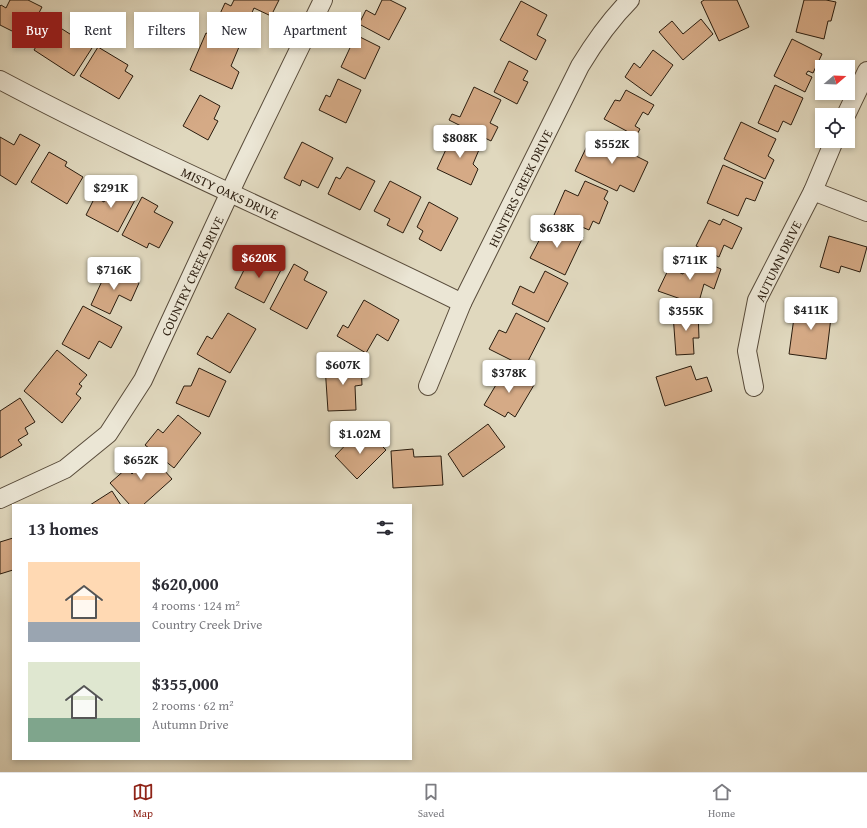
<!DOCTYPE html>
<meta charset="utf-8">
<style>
:root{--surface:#fff;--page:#f7f7f7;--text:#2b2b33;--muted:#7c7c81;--line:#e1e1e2;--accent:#8f2418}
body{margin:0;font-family:"Gentium Book Plus",serif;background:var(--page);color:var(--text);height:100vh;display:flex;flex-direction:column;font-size:15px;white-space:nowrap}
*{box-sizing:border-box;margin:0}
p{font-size:13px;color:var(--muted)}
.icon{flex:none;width:22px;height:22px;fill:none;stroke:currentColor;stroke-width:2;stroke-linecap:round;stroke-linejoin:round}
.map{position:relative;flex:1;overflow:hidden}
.panel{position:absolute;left:12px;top:504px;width:400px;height:256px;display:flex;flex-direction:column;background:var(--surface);border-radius:0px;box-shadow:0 2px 6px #0003}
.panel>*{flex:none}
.hud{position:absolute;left:12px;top:12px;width:400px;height:36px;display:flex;gap:8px}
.needle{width:26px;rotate:71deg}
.controls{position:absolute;left:815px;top:60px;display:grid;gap:8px}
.controls a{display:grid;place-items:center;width:40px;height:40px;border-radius:0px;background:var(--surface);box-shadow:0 2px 6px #0003;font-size:20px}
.price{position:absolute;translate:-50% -34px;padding:0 9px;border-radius:4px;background:#fff;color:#222;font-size:13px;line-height:26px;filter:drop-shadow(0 1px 2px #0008)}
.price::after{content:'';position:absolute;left:50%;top:24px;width:12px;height:9px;margin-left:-6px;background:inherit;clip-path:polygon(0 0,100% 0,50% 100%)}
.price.on{background:var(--accent);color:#fff}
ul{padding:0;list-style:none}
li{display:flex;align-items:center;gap:12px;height:100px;padding:0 16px}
li span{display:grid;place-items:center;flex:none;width:112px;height:80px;border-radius:0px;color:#555}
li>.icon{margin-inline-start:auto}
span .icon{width:48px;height:48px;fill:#fffc;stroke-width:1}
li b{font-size:17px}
h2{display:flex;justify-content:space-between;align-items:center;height:48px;padding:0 16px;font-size:17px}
.chip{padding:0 14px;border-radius:0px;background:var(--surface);box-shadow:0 2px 6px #0003;font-size:14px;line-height:36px}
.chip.on{background:var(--accent);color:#fff}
.menu{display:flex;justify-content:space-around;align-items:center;height:56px;border-top:1px solid var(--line);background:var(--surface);font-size:11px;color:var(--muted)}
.menu a{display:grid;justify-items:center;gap:2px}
.menu .on{color:var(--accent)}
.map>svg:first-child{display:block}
.building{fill:#d5aa86;stroke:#2a1c0e}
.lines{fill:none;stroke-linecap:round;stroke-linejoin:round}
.minor-casing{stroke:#584b3a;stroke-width:20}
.minor{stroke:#ebe6d5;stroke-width:18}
.labels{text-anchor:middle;stroke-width:3.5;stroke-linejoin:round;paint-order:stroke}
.street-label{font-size:13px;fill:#2a1c0e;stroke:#ebe6d5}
</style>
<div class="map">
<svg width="867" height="772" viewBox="0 0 867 772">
<rect width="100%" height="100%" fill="#e0d8be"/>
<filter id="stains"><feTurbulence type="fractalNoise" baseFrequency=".005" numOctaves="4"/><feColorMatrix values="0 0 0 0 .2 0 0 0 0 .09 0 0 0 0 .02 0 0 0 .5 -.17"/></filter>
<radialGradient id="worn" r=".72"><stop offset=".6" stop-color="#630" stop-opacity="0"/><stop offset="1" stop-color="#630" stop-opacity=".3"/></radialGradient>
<g class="building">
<polygon points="10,0 28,0 42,7 26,38 0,25 0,6 1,5 6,8"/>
<polygon points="234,0 279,0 271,16 254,8 245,28 219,16 225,3 231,6"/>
<polygon points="382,0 390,0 406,8 389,40 359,24 366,10 375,15"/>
<polygon points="704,0 737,0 749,27 719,41 701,2"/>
<polygon points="804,0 826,0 836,2 831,21 828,21 824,39 796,32"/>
<polygon points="521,1 547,15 537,35 546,40 536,60 500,40"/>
<polygon points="701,19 713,34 683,60 659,32 672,21 683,34"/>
<polygon points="51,22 92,48 74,76 34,50"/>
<polygon points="206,33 239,47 231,66 239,72 232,89 190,70"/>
<polygon points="356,35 380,47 365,79 341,67"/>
<polygon points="792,39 822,54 813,73 808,71 806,74 812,77 805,92 774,76"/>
<polygon points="98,47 128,65 125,71 133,76 119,99 80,76"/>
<polygon points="653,50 673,65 651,96 625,77 634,63 640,68"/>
<polygon points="509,61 528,71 523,80 528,82 517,104 494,92"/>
<polygon points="338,79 361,90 346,123 319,110 326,95 330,97"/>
<polygon points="775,85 803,98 791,125 783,121 778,132 758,123"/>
<polygon points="474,87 501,100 490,123 498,127 491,141 449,120 452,114 460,117"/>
<polygon points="626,90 654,105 648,115 643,112 635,126 640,129 636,136 604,119 615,100 620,101"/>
<polygon points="200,95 220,106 214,119 218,121 208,140 183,126"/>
<polygon points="741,122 776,139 768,156 774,160 765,179 724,159"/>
<polygon points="454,132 481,145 473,164 478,169 471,185 437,169"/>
<polygon points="20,134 40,145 16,185 0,175 0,137 14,145"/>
<polygon points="604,134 632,147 632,154 648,162 634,192 620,185 617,191 575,171 587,146 596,150"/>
<polygon points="302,142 333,158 318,188 302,180 300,186 284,178"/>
<polygon points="49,152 67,162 65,166 83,177 67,204 31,182"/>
<polygon points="723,165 763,182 755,201 746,198 738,216 707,203"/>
<polygon points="347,167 375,181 360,210 328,194 336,177 340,179"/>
<polygon points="390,181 421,197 403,233 387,225 390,219 374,211"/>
<polygon points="585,181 608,191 604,199 608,202 599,224 593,221 589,230 554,215 565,190 578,196"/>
<polygon points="112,187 135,200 118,232 86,215 95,197 104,202"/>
<polygon points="142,197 158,206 154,212 173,222 159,248 149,243 147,248 122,235"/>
<polygon points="429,202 458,218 441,251 419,239 423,231 417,227"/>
<polygon points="723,219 742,228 732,249 724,245 719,257 696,246 709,220 720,225"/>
<polygon points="557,224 583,237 565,275 530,258 544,231 552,235"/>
<polygon points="829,236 867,247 860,272 841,266 839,273 820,267"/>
<polygon points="691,256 721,269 714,289 704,284 698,305 658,291 669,268 683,274"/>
<polygon points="265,257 283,266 264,303 235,288 250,258 262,264"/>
<polygon points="294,264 308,272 304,280 327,292 307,329 270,309"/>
<polygon points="108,268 139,283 131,301 119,295 110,314 91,305"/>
<polygon points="545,271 568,283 548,322 512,304 520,286 534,293"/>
<polygon points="364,300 399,320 388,341 377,334 366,353 337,336 343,325 348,328"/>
<polygon points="796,303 832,309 826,359 789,354"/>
<polygon points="83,306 122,327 111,348 99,341 89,359 62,344"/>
<polygon points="698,312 699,338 693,338 694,354 676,355 673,314"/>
<polygon points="228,313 256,329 230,373 197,354 207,336 212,339"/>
<polygon points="516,313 545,328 525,367 489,349 499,330 506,333"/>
<polygon points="57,350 87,375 79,384 82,386 76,394 81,398 62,423 24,391"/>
<polygon points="361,364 362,385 355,386 356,410 328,411 325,366"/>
<polygon points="691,366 696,380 707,377 712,391 665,406 656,377"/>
<polygon points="199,368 226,381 209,417 176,403 184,386 191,386"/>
<polygon points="506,368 534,385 515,417 508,412 505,417 484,405"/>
<polygon points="20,398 35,422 25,428 28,434 18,440 22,445 0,458 0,411"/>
<polygon points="178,415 201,433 174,468 145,445 158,429 163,433"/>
<polygon points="488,424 505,447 463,477 448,454"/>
<polygon points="355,435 366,446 374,438 386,450 357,479 335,456"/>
<polygon points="413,449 414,457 441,456 443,485 393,488 391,451"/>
<polygon points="147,451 172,479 143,505 130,505 110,483 127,468 132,474 137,469 133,464"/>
<polygon points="112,491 121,505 90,505"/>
<polygon points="13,538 13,570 0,574 0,542"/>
</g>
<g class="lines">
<g class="minor-casing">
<g id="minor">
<path d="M0,80C151,160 309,227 462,303"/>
<polyline points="846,115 867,71"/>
<polyline points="813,191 867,212"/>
<path d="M428,386L462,303L580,66C594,43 610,20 630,0"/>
<polyline points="754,387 747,351 757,300 813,191 834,141"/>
<polyline points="0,499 65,469 108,434 143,380 238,175 323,0"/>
</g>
</g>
<use href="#minor" class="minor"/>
</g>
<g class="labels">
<g class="street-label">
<text transform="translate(520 188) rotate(-64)" y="5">HUNTERS CREEK DRIVE</text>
<text transform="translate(230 193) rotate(25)" y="5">MISTY OAKS DRIVE</text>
<text transform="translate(778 261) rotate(-64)" y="5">AUTUMN DRIVE</text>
<text transform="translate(192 276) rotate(-65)" y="5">COUNTRY CREEK DRIVE</text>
</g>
</g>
<rect width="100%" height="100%" filter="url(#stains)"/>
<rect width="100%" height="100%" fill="url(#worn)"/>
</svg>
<div class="controls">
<a><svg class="needle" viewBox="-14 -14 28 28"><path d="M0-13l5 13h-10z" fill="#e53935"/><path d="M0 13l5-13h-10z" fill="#7c7c81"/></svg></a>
<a><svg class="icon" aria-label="locate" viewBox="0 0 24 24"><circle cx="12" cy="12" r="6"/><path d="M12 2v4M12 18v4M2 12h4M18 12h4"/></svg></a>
</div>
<b class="price" style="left:460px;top:159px">$808K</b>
<b class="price" style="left:612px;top:165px">$552K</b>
<b class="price" style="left:111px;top:209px">$291K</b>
<b class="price" style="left:557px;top:249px">$638K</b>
<b class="price on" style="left:259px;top:279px">$620K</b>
<b class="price" style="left:690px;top:281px">$711K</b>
<b class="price" style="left:114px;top:291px">$716K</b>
<b class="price" style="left:811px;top:331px">$411K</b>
<b class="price" style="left:686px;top:332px">$355K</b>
<b class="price" style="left:343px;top:386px">$607K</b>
<b class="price" style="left:509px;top:394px">$378K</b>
<b class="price" style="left:360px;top:455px">$1.02M</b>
<b class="price" style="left:141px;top:481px">$652K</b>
<div class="hud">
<a class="chip on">Buy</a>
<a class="chip">Rent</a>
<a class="chip">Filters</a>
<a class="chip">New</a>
<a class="chip">Apartment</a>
</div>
<section class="panel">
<h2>13 homes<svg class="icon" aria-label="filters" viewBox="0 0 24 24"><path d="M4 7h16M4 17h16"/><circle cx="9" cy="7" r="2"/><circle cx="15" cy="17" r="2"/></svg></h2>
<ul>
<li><span style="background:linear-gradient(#ffd9b3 75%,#9aa5b1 0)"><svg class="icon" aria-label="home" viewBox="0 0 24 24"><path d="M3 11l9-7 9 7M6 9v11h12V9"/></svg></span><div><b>$620,000</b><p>4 rooms · 124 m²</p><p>Country Creek Drive</p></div></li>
<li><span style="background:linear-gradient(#dfe7d0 70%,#7fa58c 0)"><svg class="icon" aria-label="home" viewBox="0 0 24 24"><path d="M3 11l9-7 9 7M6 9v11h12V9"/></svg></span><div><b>$355,000</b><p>2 rooms · 62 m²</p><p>Autumn Drive</p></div></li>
</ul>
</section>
</div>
<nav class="menu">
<a class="on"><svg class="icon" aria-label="map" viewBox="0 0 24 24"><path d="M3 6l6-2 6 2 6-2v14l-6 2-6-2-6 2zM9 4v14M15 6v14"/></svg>Map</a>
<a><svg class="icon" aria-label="saved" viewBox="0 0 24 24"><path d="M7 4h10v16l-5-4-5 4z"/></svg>Saved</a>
<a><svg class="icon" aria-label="home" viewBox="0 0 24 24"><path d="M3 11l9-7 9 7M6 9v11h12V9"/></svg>Home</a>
</nav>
